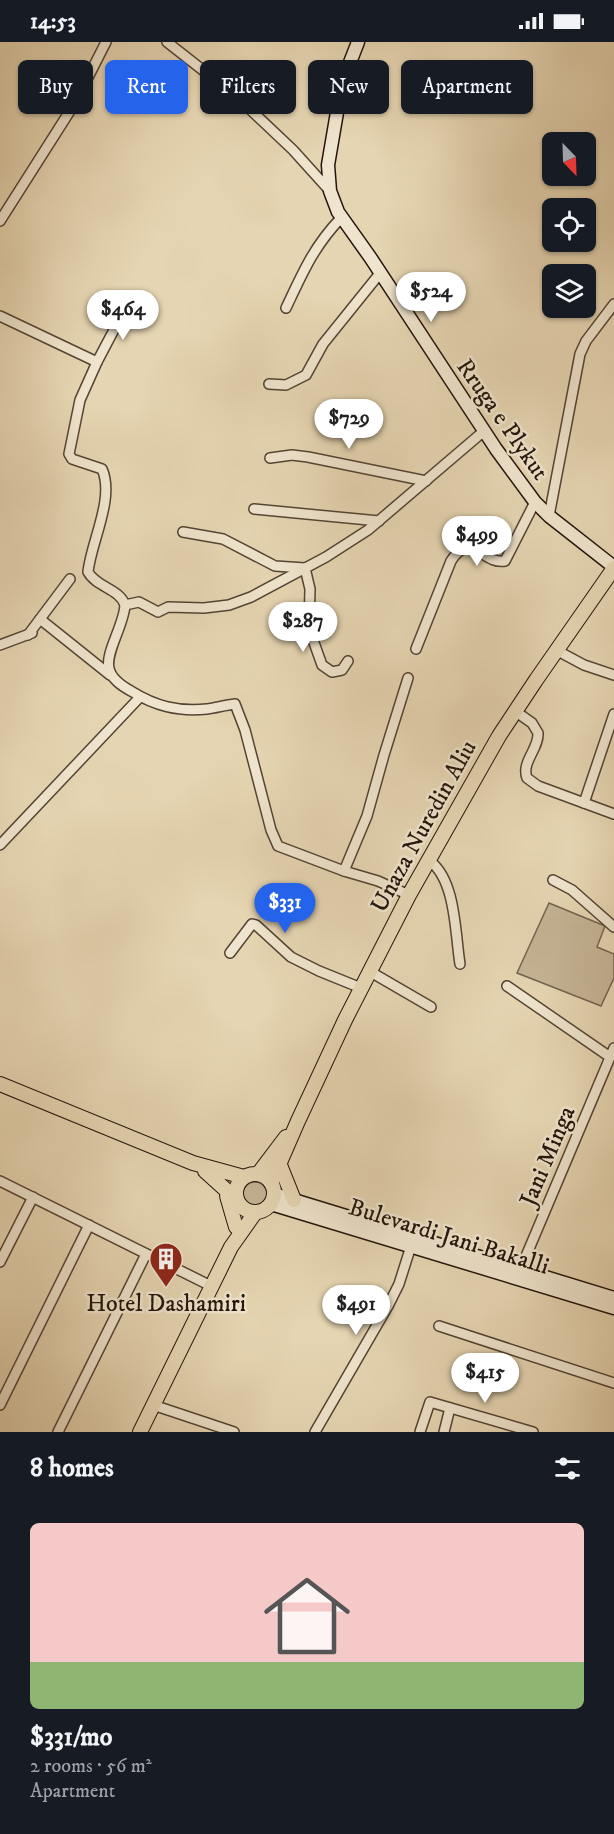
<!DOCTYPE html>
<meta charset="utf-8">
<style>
:root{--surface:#171b24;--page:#242831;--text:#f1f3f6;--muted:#9ea1a6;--accent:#2563eb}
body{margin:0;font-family:"IM FELL DW Pica",serif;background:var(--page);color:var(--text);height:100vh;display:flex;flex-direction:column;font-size:22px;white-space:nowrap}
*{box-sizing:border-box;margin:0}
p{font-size:20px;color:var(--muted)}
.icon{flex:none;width:33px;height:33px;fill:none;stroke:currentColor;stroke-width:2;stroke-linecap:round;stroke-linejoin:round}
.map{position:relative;height:1390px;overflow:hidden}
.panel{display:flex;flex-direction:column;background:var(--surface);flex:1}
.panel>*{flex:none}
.hud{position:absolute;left:18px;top:18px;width:579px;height:54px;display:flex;gap:12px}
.needle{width:39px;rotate:157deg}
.buttons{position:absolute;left:542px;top:90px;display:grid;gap:12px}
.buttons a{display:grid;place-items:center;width:54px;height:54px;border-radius:9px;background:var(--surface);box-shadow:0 2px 4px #0004;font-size:30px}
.price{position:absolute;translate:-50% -51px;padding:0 14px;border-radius:21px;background:#fff;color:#222;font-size:20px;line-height:39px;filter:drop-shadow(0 2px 3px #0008)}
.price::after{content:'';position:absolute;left:50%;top:36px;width:18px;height:14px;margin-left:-9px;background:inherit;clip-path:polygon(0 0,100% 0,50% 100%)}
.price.on{background:var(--accent);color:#fff}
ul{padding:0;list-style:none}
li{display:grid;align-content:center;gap:12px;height:318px;padding:0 30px}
li span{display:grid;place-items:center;height:186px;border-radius:9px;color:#555}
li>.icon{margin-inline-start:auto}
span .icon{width:108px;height:108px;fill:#fffc;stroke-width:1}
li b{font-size:26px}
h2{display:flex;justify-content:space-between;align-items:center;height:72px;padding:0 30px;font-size:26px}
.chip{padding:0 21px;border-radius:9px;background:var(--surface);box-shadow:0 2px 4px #0004;font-size:21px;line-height:54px}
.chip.on{background:var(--accent);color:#fff}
.status{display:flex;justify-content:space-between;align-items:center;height:42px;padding:0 30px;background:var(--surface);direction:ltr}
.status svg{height:16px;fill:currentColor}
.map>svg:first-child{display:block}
.green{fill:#c5b495;stroke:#746450;stroke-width:1.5}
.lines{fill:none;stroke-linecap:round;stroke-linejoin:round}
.street-casing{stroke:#544434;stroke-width:12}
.secondary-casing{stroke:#23140a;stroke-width:15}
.primary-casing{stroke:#23140a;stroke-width:16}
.street{stroke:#efe4cd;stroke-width:9}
.secondary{stroke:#efe4cd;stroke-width:12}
.primary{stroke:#e6d5b2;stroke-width:14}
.labels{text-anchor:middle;stroke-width:5;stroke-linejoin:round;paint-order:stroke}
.street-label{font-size:24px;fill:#23140a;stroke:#efe4cd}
.poi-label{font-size:24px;fill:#23140a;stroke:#efe4cd}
</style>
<div class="status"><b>14:53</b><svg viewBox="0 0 49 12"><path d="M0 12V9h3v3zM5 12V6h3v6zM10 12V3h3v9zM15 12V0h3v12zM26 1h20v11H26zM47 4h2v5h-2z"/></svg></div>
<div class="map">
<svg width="614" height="1390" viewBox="0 0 614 1390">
<rect width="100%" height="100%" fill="#e6d5b2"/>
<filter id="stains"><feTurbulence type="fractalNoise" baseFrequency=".00333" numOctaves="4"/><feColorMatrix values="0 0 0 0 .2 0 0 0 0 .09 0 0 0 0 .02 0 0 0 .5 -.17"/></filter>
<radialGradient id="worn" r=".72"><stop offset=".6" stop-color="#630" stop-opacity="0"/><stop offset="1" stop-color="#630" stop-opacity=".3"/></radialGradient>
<g class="green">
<polygon points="549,861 605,884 597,905 614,912 614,936 601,964 517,931"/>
<circle cx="255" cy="1152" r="12"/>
</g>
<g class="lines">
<g class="street-casing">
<g id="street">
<polyline points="167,0 237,55 293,108 330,149"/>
<polyline points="0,179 75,61 106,0"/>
<path d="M286,266C303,230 314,204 341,176"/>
<path d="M0,274L97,320L80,358L69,412L72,417L102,427C115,456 91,500 88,530C96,545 120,547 125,563C124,583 105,611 109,626C111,637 122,644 131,649C155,664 178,670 207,667C216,666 225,663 235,662L245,688L271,788L278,804L344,829L378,839L409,853"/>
<polyline points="97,320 126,265"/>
<polyline points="269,342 286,343 306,333 323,302 381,230"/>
<polyline points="270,416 292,413 308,415 426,439"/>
<polyline points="254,467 379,479"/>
<polyline points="549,474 580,312 586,299 614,262"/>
<polyline points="183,490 223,497 275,524 305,526 310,547 309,584 312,595 322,623 332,630 342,628 348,619"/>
<polyline points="125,563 139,560 158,570 168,565 204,566 229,563 251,555 326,515 368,488 484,389"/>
<polyline points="40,577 110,633"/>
<polyline points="28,593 70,537"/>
<polyline points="0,603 32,591"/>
<path d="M416,607L451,519C471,487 482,523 505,519L535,460"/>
<polyline points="556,608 584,623 614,633"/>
<path d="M515,669L532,681L538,691C539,707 521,720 527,736L538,744L614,772"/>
<polyline points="584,761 614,672"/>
<polyline points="0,803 140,655"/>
<path d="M430,819C456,839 455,891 460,922"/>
<polyline points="344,829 367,774 384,713 408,636"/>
<polyline points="553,838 572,848 614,885"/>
<polyline points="230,911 252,882 256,883 291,915 319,929 361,946"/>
<polyline points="369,929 431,965"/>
<polyline points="507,944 610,1015"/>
<polyline points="0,1139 213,1245"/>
<polyline points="0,1220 33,1155"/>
<polyline points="518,1233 614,1006"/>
<polyline points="439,1284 614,1341"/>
<polyline points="0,1363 89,1183"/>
<polyline points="153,1363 234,1390"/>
<polyline points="58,1390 146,1212"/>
<polyline points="315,1390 388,1264 399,1242 411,1204"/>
<polyline points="420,1390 430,1360 533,1390"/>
<polyline points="444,1390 450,1366"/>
</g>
</g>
<g class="secondary-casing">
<g id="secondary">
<polyline points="358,0 342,41 328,123 330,149 338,170 370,215 496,407 535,460 549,474 614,525"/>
<polyline points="274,1152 614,1256"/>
<polyline points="271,1162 614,1266"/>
</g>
</g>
<g class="primary-casing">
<g id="primary">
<polyline points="0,1042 193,1121 244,1135"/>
<polyline points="280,1123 294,1158"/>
<polyline points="205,1129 236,1157"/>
<circle cx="255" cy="1151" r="19"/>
<polyline points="258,1132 286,1095"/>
<polyline points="271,1141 298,1079 345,978 409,853 499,694 536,638 614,526"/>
<polyline points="227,1154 236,1185"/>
<polyline points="140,1390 231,1205 255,1171"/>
</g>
</g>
<use href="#street" class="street"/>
<use href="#secondary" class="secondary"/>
<use href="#primary" class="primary"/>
</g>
<defs>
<g id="building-pin" transform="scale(1.725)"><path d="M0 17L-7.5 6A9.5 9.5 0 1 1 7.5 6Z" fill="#8f2418" stroke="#efe4cd"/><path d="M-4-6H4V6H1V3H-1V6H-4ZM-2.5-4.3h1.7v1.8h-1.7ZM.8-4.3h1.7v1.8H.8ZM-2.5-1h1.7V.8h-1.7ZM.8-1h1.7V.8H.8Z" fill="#fff"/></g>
</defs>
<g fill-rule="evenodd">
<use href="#building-pin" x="166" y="1217"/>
</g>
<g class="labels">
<g class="street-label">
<text transform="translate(503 377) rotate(55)" y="8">Rruga e Plykut</text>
<text transform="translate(423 784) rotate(-61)" y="8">Unaza Nuredin Aliu</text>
<text transform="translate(547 1114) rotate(-67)" y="8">Jani Minga</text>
<text transform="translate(449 1194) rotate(17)" y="8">Bulevardi Jani Bakalli</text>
</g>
<g class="poi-label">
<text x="166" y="1269">Hotel Dashamiri</text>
</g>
</g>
<rect width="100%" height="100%" filter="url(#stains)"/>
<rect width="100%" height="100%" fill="url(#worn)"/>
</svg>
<div class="buttons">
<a><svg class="needle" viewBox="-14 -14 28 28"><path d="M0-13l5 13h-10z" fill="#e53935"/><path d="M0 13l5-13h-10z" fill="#9ea1a6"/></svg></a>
<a><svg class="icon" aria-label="locate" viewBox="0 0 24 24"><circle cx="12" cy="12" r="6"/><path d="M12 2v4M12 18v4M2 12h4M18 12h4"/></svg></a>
<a><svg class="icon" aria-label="layers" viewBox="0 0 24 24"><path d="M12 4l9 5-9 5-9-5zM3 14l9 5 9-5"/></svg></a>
</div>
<b class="price" style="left:431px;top:281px">$524</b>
<b class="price" style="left:123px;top:299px">$464</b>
<b class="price" style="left:349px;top:408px">$729</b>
<b class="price" style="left:477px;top:525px">$499</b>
<b class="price" style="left:303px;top:611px">$287</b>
<b class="price on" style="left:285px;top:892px">$331</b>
<b class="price" style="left:356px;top:1294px">$491</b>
<b class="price" style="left:485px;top:1362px">$415</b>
<div class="hud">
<a class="chip">Buy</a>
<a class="chip on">Rent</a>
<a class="chip">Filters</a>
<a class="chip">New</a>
<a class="chip">Apartment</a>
</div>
</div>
<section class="panel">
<h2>8 homes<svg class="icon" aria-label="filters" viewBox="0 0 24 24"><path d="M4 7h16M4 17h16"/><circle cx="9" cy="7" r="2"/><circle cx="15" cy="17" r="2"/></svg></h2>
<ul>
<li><span style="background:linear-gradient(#f6c9c9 75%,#8fb573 0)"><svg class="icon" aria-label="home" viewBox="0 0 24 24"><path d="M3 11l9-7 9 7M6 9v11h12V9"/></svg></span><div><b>$331/mo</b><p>2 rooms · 56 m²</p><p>Apartment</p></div></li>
</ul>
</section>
